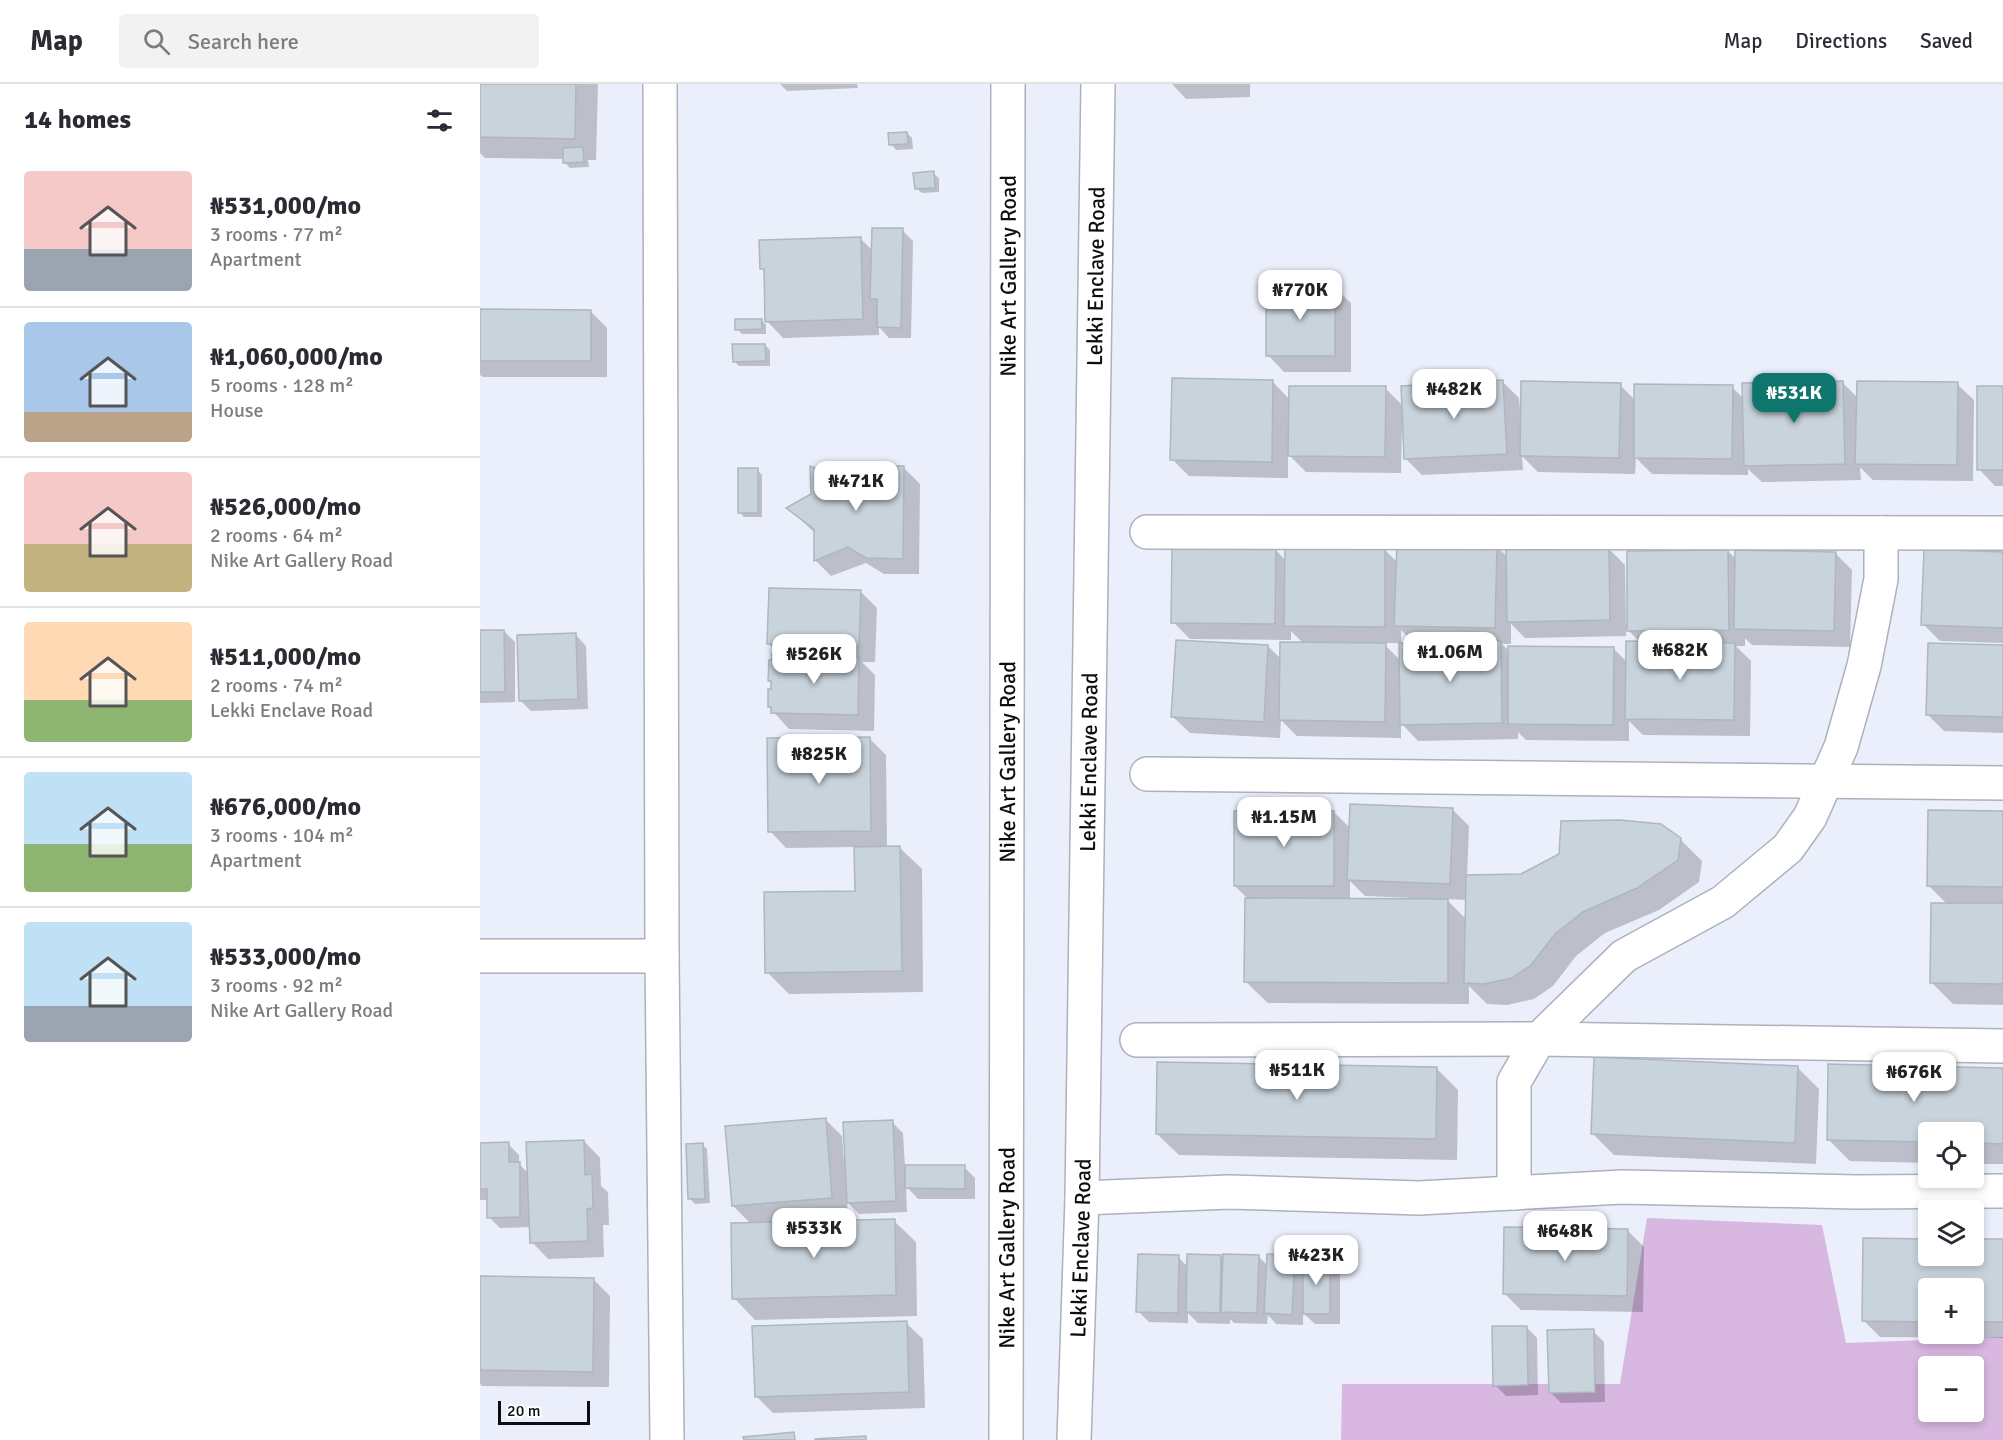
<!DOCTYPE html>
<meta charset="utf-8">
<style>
:root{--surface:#fff;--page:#f2f2f3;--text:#2b2b33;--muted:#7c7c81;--line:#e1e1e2;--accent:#0f766e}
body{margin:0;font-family:Signika,sans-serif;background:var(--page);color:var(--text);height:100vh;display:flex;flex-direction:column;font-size:22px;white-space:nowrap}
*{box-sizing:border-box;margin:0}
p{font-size:20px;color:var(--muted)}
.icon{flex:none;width:33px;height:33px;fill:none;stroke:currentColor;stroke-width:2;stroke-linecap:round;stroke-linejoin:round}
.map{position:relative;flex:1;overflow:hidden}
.sheet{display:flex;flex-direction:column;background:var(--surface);width:480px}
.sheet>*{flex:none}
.buttons{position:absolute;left:1438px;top:1038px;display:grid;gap:12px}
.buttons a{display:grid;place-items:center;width:66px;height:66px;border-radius:6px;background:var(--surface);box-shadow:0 3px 9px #0003;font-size:30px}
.scale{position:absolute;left:18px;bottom:15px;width:92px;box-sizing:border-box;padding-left:6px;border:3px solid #0d0e12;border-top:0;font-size:16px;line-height:21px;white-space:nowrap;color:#0d0e12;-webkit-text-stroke:4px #fff;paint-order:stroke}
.price{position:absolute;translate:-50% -51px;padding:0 14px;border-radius:12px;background:#fff;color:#222;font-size:20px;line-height:39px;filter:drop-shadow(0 2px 3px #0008)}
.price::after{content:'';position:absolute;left:50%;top:36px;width:18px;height:14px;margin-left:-9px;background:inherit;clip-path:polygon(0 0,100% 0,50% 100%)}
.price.current{background:var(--accent);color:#fff}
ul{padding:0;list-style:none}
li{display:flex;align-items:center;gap:18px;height:150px;padding:0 24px}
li+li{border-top:2px solid var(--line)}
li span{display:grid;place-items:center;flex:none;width:168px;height:120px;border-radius:6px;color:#555}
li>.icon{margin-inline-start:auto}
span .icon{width:72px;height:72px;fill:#fffc;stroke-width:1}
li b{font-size:26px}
h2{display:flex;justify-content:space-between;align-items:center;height:72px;padding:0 24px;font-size:26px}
header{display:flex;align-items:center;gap:36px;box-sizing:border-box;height:84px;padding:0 30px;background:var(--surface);border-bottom:2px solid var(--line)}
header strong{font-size:28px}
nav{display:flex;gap:33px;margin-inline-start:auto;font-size:21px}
.search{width:420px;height:54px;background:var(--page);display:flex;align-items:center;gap:15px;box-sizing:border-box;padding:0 21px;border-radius:6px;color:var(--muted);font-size:22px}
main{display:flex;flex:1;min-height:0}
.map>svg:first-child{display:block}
.green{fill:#d8b7e1;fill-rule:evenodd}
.shadow{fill:#0003;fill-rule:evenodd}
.building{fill:#c8d3dc;stroke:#adb7c0;stroke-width:1.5}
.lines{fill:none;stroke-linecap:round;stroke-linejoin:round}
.minor-casing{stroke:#acb1bc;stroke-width:36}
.minor{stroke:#fff;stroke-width:33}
.labels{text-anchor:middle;stroke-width:4.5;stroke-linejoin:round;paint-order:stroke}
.street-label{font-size:22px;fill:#0d0e12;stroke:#fff}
</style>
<header>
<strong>Map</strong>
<div class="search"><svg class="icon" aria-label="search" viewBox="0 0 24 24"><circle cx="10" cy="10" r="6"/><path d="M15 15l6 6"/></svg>Search here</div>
<nav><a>Map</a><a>Directions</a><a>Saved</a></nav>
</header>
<main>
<section class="sheet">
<h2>14 homes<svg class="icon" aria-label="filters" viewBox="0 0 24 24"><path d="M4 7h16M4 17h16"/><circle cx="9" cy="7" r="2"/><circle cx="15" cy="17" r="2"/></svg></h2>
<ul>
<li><span style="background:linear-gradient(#f6c9c9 65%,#9aa5b1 0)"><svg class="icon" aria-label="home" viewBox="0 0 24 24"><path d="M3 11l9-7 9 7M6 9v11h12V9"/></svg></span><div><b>₦531,000/mo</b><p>3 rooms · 77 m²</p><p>Apartment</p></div></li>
<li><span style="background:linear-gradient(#a9c7e8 75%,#b9a48a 0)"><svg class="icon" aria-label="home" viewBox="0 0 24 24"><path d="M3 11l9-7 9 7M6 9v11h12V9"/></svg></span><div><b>₦1,060,000/mo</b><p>5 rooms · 128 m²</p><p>House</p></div></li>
<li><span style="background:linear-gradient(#f6c9c9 60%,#c2b280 0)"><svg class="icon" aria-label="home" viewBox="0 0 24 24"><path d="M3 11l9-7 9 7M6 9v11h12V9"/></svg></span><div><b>₦526,000/mo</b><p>2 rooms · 64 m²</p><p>Nike Art Gallery Road</p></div></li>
<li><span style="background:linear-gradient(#ffd9b3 65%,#8fb573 0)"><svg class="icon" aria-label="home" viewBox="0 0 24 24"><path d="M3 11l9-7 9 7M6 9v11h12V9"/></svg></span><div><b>₦511,000/mo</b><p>2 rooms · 74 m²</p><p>Lekki Enclave Road</p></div></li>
<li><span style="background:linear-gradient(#bfe0f5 60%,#8fb573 0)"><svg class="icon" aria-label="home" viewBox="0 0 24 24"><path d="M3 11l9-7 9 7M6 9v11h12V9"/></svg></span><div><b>₦676,000/mo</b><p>3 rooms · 104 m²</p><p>Apartment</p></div></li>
<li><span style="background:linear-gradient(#bfe0f5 70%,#9aa5b1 0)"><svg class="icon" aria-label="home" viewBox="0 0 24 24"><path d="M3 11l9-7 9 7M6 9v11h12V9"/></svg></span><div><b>₦533,000/mo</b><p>3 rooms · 92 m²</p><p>Nike Art Gallery Road</p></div></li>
</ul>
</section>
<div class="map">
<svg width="1523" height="1356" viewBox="0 0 1523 1356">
<rect width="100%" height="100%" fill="#ebeffc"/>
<path class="green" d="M1167,1134L1342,1141L1366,1259L1523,1253V1356H861L862,1300H1140ZM1449,1282H1494V1328H1449Z"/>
<g class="shadow">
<polygon points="0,0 118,0 116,76 108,76 109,83 90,84 85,79 84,75 5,74 0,69"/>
<polygon points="300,0 377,0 378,4 307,7"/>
<polygon points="692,0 770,0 770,13 706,15"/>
<polygon points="427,49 432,54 433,65 416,66 411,60"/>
<polygon points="453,89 459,94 459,108 442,109 436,104"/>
<polygon points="422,146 433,157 431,254 409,254 399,243 399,251 303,254 287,237 285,189 281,184 381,155 393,167"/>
<polygon points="854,203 871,219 871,288 804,288 788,271"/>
<polygon points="0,227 110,227 127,244 127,293 3,293 0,291"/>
<polygon points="281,236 286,241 286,250 262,250 257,245"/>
<polygon points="285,261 290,266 290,282 259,282 254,277"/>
<polygon points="793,298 810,316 905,304 923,322 1023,298 1039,314 1040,326 1140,301 1156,317 1252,303 1264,315 1363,299 1378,314 1477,300 1494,316 1493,397 1393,396 1380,383 1381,396 1282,398 1268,385 1268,391 1172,390 1156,374 1155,390 1058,388 1042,372 1043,386 942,391 926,375 924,339 922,339 921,389 826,388 808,370 808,394 709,392 692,375"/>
<polygon points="1523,304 1523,402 1515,402 1499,385"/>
<polygon points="423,383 440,400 439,490 404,490 386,479 351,492 335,476 335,449 308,424 363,397"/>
<polygon points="277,386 282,391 282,433 264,433 259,428"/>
<path d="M1017,463L1028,473L1128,464L1145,481L1146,540H1149L1248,467L1257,476L1355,469L1372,486L1370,563L1272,561L1265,554V562H1256L1271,577L1270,652L1163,651L1149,637V657L1046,656L1038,648V655L938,657L921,639V654L817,652L801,636L800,654L710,649L693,633L788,562L802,576L824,560L811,547V556L710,555L693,538L796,466L806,477L905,466L918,479ZM1031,540L1045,554L1146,552V544L1161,559L1147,578L1133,564L1030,568L1022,560H1031ZM921,546L935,560L921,577L903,559H921Z"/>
<polygon points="1523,469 1523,559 1460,557 1443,540"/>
<polygon points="380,507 397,524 395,578 382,578 395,591 394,647 309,645 289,623 293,607 293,599 290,596 301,572 289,560"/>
<polygon points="24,547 35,558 35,618 0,619 0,548"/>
<polygon points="96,551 106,562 108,625 51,627 40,616"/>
<polygon points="1523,563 1523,649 1464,647 1448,631"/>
<polygon points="389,654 406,671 407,764 420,764 442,785 443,908 309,910 287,888 377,808 376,763 306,764 290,747"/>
<path d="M972,725L989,742L987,793L1041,792L1200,755L1222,777L1219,798L1179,826L1125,849L1096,872L1073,902L1054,915L1027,921L1007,920L989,902V920L788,919L766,898L769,816L755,802L854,728L871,745ZM870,797L885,812L932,814V816H870ZM966,815L987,816L986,835Z"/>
<polygon points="1523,729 1523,921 1473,920 1452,899 1467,820 1448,801"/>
<polygon points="1317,983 1339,1005 1336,1080 1134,1071 1112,1049"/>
<polygon points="956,984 978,1006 977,1076 699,1071 677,1050"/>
<polygon points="1523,986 1523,1080 1494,1080 1494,1048 1449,1048 1449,1079 1370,1077 1348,1055"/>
<polygon points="345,1035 362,1052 364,1078 366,1078 412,1038 423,1049 425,1083 484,1083 495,1094 495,1115 438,1115 426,1102 427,1128 379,1130 367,1118 368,1130 291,1137 291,1139 414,1137 436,1158 437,1232 275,1236 254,1214 271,1140 253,1122"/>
<polygon points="104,1057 120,1074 121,1102 128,1108 129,1141 123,1141 124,1173 68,1175 52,1158 51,1143 20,1144 9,1133 9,1116 0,1116 0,1060 28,1060 39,1071 39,1080 49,1090"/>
<polygon points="222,1060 227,1065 230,1119 215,1120 210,1115"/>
<polygon points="1147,1146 1164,1163 1163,1228 1041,1226 1024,1209"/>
<path d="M1449,1156V1172H1494V1156L1523,1157V1254L1400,1253L1383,1236ZM1449,1204H1494V1250H1449Z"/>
<polygon points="778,1172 788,1182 815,1173 824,1182 849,1175 860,1186 860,1240 835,1240 823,1229 823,1241 796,1240 788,1231 787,1240 754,1239 750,1235 750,1240 718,1239 708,1229 708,1239 669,1238 658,1227 698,1173 708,1183 741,1173 744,1176"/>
<polygon points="0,1194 114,1196 130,1212 129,1303 2,1302 0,1300"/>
<polygon points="426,1239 443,1255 445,1324 293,1329 276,1312"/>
<polygon points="1046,1243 1057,1254 1058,1311 1026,1312 1015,1301"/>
<polygon points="1113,1247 1124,1258 1125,1318 1081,1319 1070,1308"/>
</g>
<g class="building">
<polygon points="0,0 96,0 95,55 0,53"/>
<polygon points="427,48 428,60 409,61 408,49"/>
<polygon points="103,63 104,78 83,79 83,64"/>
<polygon points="454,87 455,104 435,105 433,89"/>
<polygon points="392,144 423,144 421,244 397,243 397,215 390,215"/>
<polygon points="381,153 383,235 285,238 284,185 280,185 279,156"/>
<rect x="786" y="201" width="69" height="71"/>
<polygon points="0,225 111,226 111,277 0,277"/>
<polygon points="255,235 282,235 282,245 255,246"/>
<polygon points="252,260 285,260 286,277 253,278"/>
<polygon points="692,294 793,296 792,378 690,376"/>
<polygon points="1023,296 1027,370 924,375 921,302"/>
<polygon points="1041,297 1141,299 1139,374 1040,372"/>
<polygon points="1363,297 1365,380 1264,382 1262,299"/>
<polygon points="1377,297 1478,298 1477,381 1375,380"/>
<polygon points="1154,300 1253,301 1252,375 1154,374"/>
<polygon points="809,302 906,302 905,373 808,372"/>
<rect x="1497" y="302" width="26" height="84"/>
<polygon points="330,382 363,395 387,382 424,382 423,475 386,474 368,463 334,477 334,445 306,424 331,410"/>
<rect x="258" y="384" width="20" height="45"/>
<polygon points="917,459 1017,461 1015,544 914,542"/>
<polygon points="692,463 796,465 795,540 691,539"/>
<polygon points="1129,463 1130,536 1027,538 1026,465"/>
<polygon points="805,464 905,465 905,543 804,542"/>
<polygon points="1444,465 1523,468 1523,544 1441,541"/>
<polygon points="1248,466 1249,546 1147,547 1147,467"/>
<polygon points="1255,466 1356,468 1354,547 1254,545"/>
<polygon points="289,504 381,506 379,562 287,560"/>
<polygon points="0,546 24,546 25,608 0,608"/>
<polygon points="96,549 98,615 39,617 37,551"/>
<polygon points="696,556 788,561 784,638 691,633"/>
<polygon points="1021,557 1022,639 920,641 919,559"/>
<polygon points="1146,557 1255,559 1254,636 1145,635"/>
<polygon points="800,558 906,559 905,638 799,636"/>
<polygon points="1448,559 1523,561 1523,633 1446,631"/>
<polygon points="1028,562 1134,563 1133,641 1028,640"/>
<polygon points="292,570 379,573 378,631 291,629 291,623 288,623 288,605 291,605 291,597 288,597 289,576 292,576"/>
<polygon points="390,653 391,747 288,748 287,654"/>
<polygon points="870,720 973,724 970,800 867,796"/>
<polygon points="1448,726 1523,727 1523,803 1447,802"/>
<rect x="754" y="727" width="100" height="75"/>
<polygon points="1140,736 1181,740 1201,754 1198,776 1157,804 1103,828 1075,850 1051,881 1032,894 1004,900 984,899 986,791 1041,790 1079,770 1081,737"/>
<polygon points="420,762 422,887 285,889 284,808 375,807 374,763"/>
<polygon points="765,814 968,815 968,899 764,898"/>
<polygon points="1451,819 1523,819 1523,900 1450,899"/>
<polygon points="1114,973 1318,982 1315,1059 1111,1050"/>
<polygon points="677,978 957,983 956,1055 676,1050"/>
<polygon points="1348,980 1523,984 1523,1060 1494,1059 1494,1048 1449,1048 1449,1058 1347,1056"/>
<polygon points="346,1034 352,1114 252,1122 245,1042"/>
<polygon points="413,1036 416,1117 367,1119 363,1038"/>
<polygon points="104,1056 105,1091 112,1090 113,1124 107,1125 108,1157 50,1159 46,1058"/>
<polygon points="29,1058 29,1078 40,1078 40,1133 7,1134 7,1105 0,1105 0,1059"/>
<polygon points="223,1059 225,1115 208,1115 206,1060"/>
<polygon points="425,1081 485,1081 485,1105 425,1104"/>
<polygon points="415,1135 416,1211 252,1215 251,1139"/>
<polygon points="1024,1143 1148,1145 1147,1212 1023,1210"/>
<polygon points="1383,1154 1449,1155 1449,1172 1494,1172 1494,1155 1523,1155 1523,1238 1494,1238 1494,1204 1449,1204 1449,1238 1382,1237"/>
<polygon points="658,1170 699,1171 698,1229 656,1228"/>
<polygon points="707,1170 741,1171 740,1229 706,1228"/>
<polygon points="743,1170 779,1171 777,1229 741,1228"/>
<polygon points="787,1170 815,1172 812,1231 784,1229"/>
<rect x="823" y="1173" width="27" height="57"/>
<polygon points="0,1192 114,1194 113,1288 0,1286"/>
<polygon points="427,1237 429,1308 275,1313 272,1242"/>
<polygon points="1012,1242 1047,1242 1048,1301 1013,1302"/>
<polygon points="1114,1245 1115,1308 1069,1309 1067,1246"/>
<polygon points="314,1348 315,1356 264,1356 263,1353"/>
<polygon points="386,1352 386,1356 335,1356 335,1355"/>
</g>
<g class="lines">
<g class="minor-casing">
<g id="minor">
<polyline points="180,0 182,872 187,1356"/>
<polyline points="667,448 1523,449"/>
<polyline points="667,690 1523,699"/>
<polyline points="0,872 182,872"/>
<polyline points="657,956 1059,955 1523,962"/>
<polyline points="1034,1109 1034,998 1059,955 1144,872 1243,818 1308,764 1330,733 1361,663 1384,582 1401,495 1401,449"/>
<polyline points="602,1114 749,1108 939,1114 1142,1103 1376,1108 1523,1107"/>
<path id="s1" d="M526,1356L528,0"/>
<path id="s2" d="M594,1356L602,1114L618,0"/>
</g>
</g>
<use href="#minor" class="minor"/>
</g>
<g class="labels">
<g class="street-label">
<text dy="8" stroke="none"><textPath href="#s1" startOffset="1164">Nike Art Gallery Road</textPath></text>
<text dy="8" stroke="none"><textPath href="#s2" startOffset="1164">Lekki Enclave Road</textPath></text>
<text dy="8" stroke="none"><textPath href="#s1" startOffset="678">Nike Art Gallery Road</textPath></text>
<text dy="8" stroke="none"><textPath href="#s2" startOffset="678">Lekki Enclave Road</textPath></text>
<text dy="8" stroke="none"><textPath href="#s1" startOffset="192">Nike Art Gallery Road</textPath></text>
<text dy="8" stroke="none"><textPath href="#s2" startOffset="192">Lekki Enclave Road</textPath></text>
</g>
</g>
</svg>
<div class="buttons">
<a><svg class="icon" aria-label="locate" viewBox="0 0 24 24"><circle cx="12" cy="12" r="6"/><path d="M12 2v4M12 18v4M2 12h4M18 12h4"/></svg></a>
<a><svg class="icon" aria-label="layers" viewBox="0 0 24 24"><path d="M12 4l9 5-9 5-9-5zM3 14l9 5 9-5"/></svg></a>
<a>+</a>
<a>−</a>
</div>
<div class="scale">20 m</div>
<b class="price" style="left:820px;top:237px">₦770K</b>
<b class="price" style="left:974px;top:336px">₦482K</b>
<b class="price current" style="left:1314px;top:340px">₦531K</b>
<b class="price" style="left:376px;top:428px">₦471K</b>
<b class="price" style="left:1200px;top:597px">₦682K</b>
<b class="price" style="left:970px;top:599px">₦1.06M</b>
<b class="price" style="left:334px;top:601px">₦526K</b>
<b class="price" style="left:339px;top:701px">₦825K</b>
<b class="price" style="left:804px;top:764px">₦1.15M</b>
<b class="price" style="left:817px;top:1017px">₦511K</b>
<b class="price" style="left:1434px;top:1019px">₦676K</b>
<b class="price" style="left:334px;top:1175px">₦533K</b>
<b class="price" style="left:1085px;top:1178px">₦648K</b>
<b class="price" style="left:836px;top:1202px">₦423K</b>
</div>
</main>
